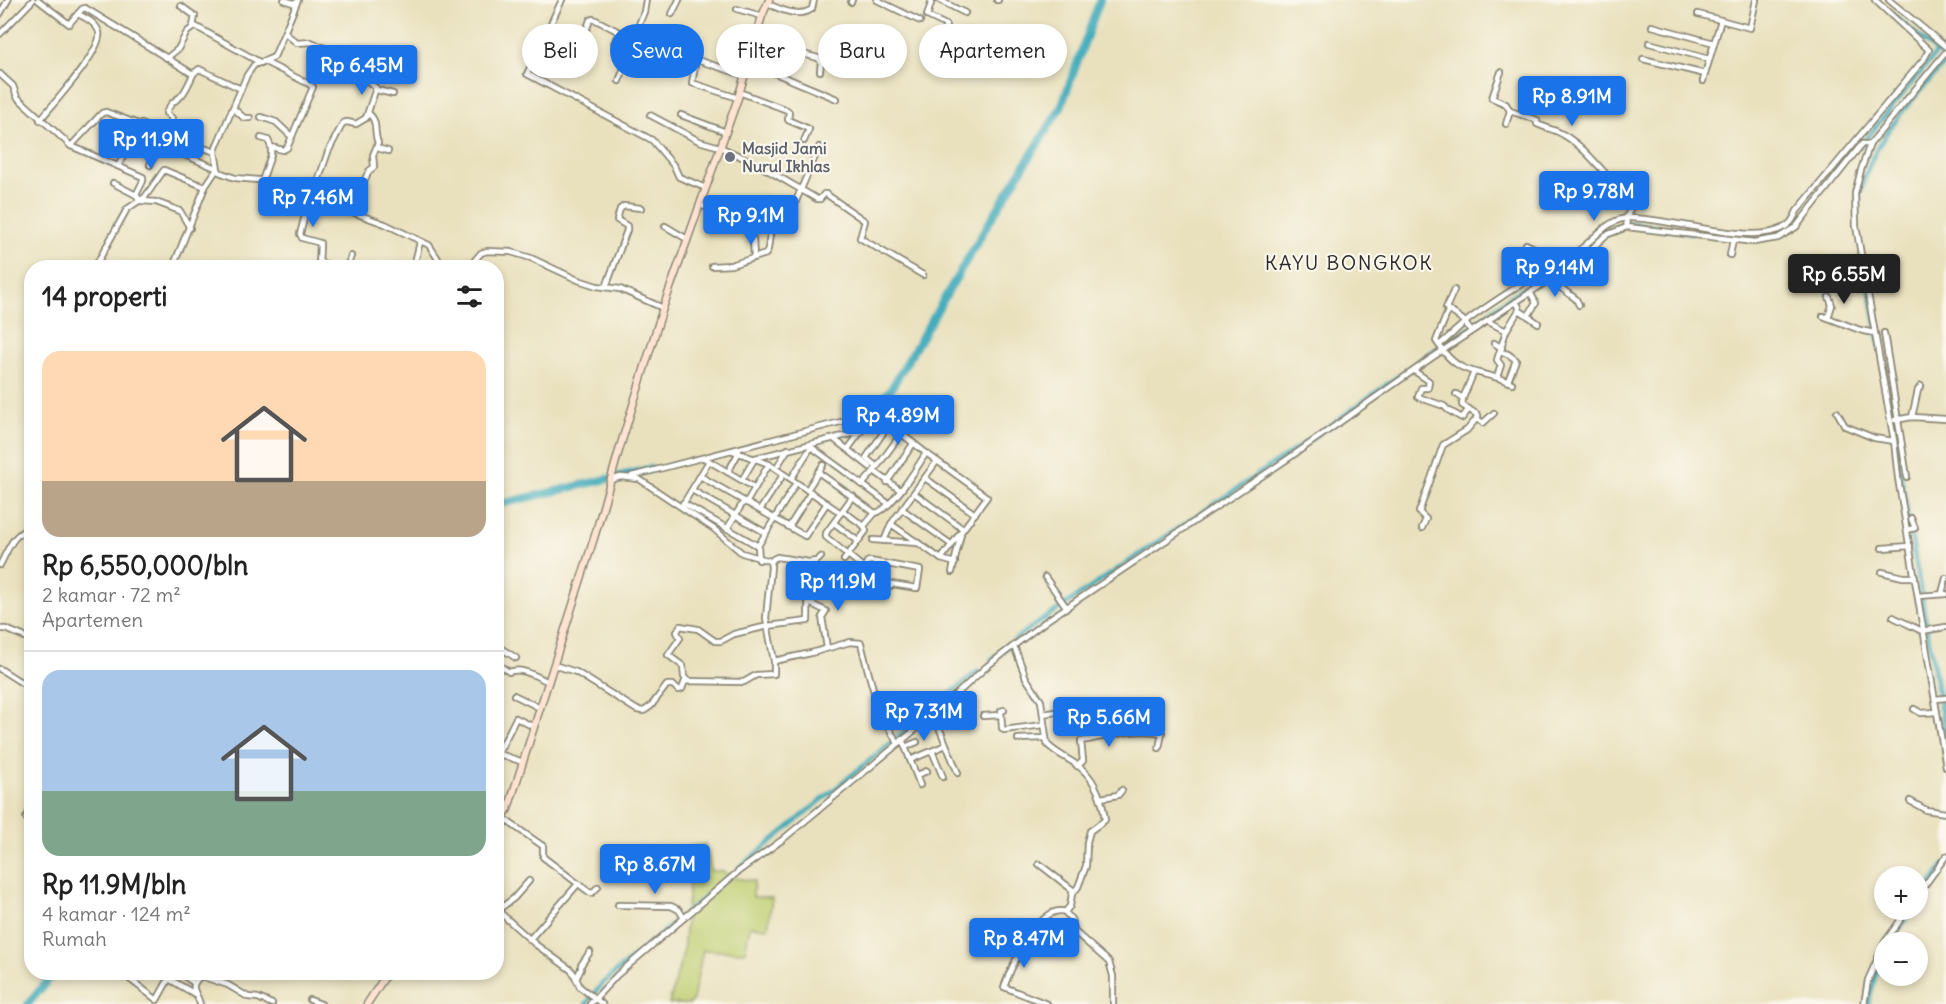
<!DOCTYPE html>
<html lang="id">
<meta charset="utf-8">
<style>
:root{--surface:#fff;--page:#f2f2f2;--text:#222;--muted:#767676;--line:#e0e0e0;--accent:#1a73e8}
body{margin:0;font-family:Delius,sans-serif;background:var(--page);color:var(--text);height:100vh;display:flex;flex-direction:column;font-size:22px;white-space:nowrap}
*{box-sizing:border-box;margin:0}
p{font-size:20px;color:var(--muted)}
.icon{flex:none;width:33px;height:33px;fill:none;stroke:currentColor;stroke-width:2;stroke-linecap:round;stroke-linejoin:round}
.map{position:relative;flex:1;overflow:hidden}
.side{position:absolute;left:24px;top:260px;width:480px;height:720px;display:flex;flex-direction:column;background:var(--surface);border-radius:24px;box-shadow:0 3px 9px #0003}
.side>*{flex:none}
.top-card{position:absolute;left:522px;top:24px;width:570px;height:54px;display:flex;gap:12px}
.fabs{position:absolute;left:1874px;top:866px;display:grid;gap:12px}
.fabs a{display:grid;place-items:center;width:54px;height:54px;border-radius:50%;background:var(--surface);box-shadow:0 3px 9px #0003;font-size:30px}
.price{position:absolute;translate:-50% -51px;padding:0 14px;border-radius:6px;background:var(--accent);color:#fff;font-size:20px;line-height:39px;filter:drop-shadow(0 2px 3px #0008)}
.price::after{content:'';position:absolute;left:50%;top:36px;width:18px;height:14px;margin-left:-9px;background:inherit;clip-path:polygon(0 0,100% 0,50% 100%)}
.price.active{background:#222;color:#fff}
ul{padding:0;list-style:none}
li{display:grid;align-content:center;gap:12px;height:318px;padding:0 18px}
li+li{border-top:2px solid var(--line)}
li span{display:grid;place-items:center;height:186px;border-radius:18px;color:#555}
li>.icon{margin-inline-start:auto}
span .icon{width:108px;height:108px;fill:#fffc;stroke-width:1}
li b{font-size:26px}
h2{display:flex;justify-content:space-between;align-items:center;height:72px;padding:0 18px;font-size:26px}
.pill{padding:0 21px;border-radius:27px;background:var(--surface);box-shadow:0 3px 9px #0003;font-size:21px;line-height:54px}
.pill.active{background:var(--accent);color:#fff}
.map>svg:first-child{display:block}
.green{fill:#bfce71;stroke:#757c4e;stroke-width:1.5}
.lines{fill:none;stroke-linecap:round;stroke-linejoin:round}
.canal{stroke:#3caabb;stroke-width:4.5}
.river{stroke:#3caabb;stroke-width:8}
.street-casing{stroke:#8a8674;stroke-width:8}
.secondary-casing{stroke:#8a8674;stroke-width:9}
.street{stroke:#fff;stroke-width:4.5}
.secondary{stroke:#fee3d1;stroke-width:6}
.worship-dot{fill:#6b7280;stroke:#fbf7ec;stroke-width:2}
.labels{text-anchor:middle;stroke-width:4.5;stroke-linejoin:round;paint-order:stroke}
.worship-label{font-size:16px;font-weight:bold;fill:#5b616d;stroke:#fbf7ec;text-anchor:start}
.quarter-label{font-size:20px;letter-spacing:1.5px;fill:#2b2b2b;stroke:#fbf7ec}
</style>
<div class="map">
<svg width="1946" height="1004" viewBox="0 0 1946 1004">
<rect width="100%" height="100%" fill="#fbf7ec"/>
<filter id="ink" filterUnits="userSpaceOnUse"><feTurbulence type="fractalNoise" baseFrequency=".0167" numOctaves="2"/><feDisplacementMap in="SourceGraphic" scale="12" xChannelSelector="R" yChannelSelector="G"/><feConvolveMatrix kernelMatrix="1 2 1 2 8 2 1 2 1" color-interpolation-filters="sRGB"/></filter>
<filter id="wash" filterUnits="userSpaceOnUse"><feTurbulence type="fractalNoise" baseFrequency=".008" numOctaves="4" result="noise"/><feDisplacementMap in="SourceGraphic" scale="24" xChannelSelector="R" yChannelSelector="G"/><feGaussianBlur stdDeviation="1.35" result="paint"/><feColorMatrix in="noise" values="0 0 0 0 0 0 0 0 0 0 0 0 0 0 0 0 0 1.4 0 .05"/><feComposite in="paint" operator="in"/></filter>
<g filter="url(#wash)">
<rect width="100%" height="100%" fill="#e9e1be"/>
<polygon class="green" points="705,844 711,871 722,871 734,878 754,881 753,897 772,898 768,928 750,926 745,952 703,950 693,999 690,1004 669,1004 683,953 690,874 685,872 681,848"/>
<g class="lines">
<g class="canal">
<polyline points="1890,12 1937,52 1946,56"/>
<polyline points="1861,145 1937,52"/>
<path d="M1857,211C1866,144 1904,110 1946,62"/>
<polyline points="1784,233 1802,216"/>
<polyline points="1870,290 1880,347"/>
<polyline points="1897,452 1946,739"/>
<polyline points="991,660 1023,633 1318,434 1433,351 1466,331 1511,296 1583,252 1608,231 1621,225 1634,223 1691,233"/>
<polyline points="739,868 978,671"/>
<polyline points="1917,903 1946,863"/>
<polyline points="1891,942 1913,909"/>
<polyline points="586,1004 603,983 726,879"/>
<polyline points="1868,1004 1877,969 1884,956"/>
</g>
<g class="river">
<polyline points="850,418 874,408 891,389 988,224 1061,107 1100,0"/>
<polyline points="496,505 650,469"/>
<polyline points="28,1004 55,972"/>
</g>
</g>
</g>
<g filter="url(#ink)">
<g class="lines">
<g class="street-casing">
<g id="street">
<polyline points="38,0 69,24 82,9 85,8 167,58 178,49 187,32 195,26 261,63"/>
<polyline points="284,0 296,4"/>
<polyline points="562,0 527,74 652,140 674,166 679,177 706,188"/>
<polyline points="877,0 920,21"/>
<polyline points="932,0 927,16 946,25 939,44"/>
<polyline points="939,0 965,13"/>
<polyline points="997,0 998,0"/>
<polyline points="1889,0 1946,47"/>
<polyline points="851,2 852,0"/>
<path d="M768,4C782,10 799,18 812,9L814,0"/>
<polyline points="181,6 195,16 193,26"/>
<polyline points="737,9 762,16"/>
<polyline points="0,14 8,0"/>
<polyline points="672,14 679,0"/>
<polyline points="1698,14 1750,28 1756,0"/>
<polyline points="1652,26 1714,43"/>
<polyline points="285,33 297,43 311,42 368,68 371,73 369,82 376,88 366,118 356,124 347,122 343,123 328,152 314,193"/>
<polyline points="0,34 33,0"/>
<polyline points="633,39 644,12 646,0"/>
<polyline points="754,41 818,58 821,62 820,71"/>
<polyline points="1649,43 1709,59"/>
<polyline points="1946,52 1870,144 1861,170 1855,193 1856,226 1894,441 1898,478 1946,767"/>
<polyline points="167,58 191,73 194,73 199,69 241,89"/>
<polyline points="1643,59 1705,74"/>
<polyline points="575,60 590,20 594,19 633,39 743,75"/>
<polyline points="696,60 692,83 738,98"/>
<polyline points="265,62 309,84 313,87 287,148 283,150 271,147"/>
<polyline points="748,62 837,99"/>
<path d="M1501,72L1492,98L1506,104L1510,111L1537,120V124C1546,128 1556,130 1564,135C1591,151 1608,181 1633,201"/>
<polyline points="0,74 13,86 17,97 71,146 102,113 106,112 215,152"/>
<polyline points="619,81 626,63 625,60 618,55 619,51 614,43 620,32"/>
<polyline points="1703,81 1721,20"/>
<polyline points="377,90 393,94"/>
<polyline points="739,92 787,110 789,112 788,120 809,129 804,141"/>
<polyline points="233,108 244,118 250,118"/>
<polyline points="650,115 699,141 720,147 757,164 817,199 820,199 824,194 826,194 865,221 860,238 923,275"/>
<polyline points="681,115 726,132"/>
<polyline points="261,117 276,122 292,137"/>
<path d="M40,120C52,105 104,49 99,32C96,23 86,18 78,14"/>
<polyline points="1506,124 1510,111"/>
<path d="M166,133L172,118L166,113C170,104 173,102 180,97C186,92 190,80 194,73"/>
<polyline points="261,138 268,140 271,147 271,155 262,181"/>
<polyline points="158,144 218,169 219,172 235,178 258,180 320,194 349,211 385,224 429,245 440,262 453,267"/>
<polyline points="71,146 143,177 143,181 136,195"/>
<polyline points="377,148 388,151"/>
<polyline points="150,165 163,132"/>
<polyline points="118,166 142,124"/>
<polyline points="218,169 215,152 217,145 247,75 254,65 274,57 298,0"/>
<polyline points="113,183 136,195 141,201 156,202 180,211 190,228"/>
<polyline points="311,193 300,234 302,238 320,243 319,267"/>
<polyline points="700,205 753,226 770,229"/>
<path d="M349,211L369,171L374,167L373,155L378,143C373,132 379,121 368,113"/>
<polyline points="789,212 796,201 819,147"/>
<polyline points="665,226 687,239"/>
<polyline points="1627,227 1626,218 1640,189"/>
<polyline points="753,239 754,257"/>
<polyline points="1730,255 1733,240"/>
<polyline points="319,262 338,267"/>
<polyline points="712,266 731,265 766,254 768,249 773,213"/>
<polyline points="95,267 127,209 145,197 164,170 205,187"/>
<polyline points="173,267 205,187 217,169"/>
<polyline points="347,267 351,256"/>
<polyline points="411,267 415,262 420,242"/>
<polyline points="469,267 481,253 487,251 511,252 531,258 578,280 597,286 620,289 663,308"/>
<path d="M1517,267L1526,244C1540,250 1553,259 1561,272"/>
<polyline points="1549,279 1576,299 1579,305"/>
<polyline points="496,285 497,285"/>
<polyline points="606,287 627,230 627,226 617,220 620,209 624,206 641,208"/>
<polyline points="1454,290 1446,308 1463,320 1471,331"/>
<polyline points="1516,302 1519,307 1519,310 1528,316 1536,303 1530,292"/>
<polyline points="1528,316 1538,323"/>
<polyline points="1823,316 1860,330 1874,333"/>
<polyline points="1828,318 1832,305 1829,297"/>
<polyline points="1487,321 1506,331 1519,310"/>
<polyline points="1884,333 1907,477"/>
<polyline points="1494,343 1502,348"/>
<polyline points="1439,345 1436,341 1448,311"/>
<polyline points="1500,352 1508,354 1516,360 1508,381"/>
<polyline points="1414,371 1429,381 1428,388 1421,388 1418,397 1444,406 1448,410 1462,418 1469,409"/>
<polyline points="1497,377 1501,365 1497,360 1506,331"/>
<path d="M1512,383C1481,369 1460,378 1439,345C1449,338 1457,328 1467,321C1481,310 1497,300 1512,290C1535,275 1562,264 1583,247C1597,236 1609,219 1628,218C1667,216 1762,251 1790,223C1793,220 1795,215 1797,211L1924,59L1929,50L1875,0"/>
<polyline points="1456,394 1463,398 1474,372"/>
<polyline points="1837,412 1845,426 1874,438 1894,441"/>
<polyline points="1912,417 1918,390 1921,386"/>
<polyline points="1476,418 1483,423 1494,413"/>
<polyline points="1895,420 1912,417 1946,419"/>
<polyline points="834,439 870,467"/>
<polyline points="810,446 889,504"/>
<polyline points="848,449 870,419"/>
<polyline points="733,451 769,464 841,513"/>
<polyline points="926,453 987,497 941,559"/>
<polyline points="704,458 755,488"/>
<polyline points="778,465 788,449"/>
<polyline points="877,467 866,458 889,424"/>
<polyline points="874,471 900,490"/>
<polyline points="728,472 739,452"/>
<polyline points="818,472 875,513"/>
<path d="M632,476L875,413L926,453C917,468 890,511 875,513L864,526L866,531L844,560"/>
<polyline points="700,476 805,536 827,503"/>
<polyline points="793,476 811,447"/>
<polyline points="925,478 975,514"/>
<path d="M610,480L621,477L639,479L714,529L742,553L770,561L771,567L766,618L774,661L811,653L850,642L861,643C869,676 878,715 898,743"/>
<polyline points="742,480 755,458 859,432"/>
<polyline points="887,482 913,444"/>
<polyline points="862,485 874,471 901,434"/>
<polyline points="692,490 766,533"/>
<polyline points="807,490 823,465"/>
<polyline points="914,493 963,529"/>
<polyline points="853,496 826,533 826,537 864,568 862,576 866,580 917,588 920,570 870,561 867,562 864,568"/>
<polyline points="683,503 758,546 759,560"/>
<polyline points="746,503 769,464"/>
<polyline points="682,506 709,461"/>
<polyline points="902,509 952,545"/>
<polyline points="760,510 783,475"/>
<polyline points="843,511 864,526"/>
<polyline points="834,523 858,541"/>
<polyline points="891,524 941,559 955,563"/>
<polyline points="789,527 811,492"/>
<polyline points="1422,528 1426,519 1419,512 1443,445 1467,430 1478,417 1478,415 1462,405 1463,398"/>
<polyline points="727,529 744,501"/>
<polyline points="1907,530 1915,528 1911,518"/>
<polyline points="873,540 918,543"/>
<polyline points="884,541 891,524 937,461"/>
<polyline points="758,546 796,483"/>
<polyline points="1882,548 1910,546"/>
<polyline points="771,563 773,559 777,557 809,562"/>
<path d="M0,565C9,548 12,534 32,527"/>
<polyline points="952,572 961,534"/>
<polyline points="1882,572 1903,577 1915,577"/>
<polyline points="1045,577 1067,608"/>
<polyline points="1942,593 1946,578"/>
<polyline points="862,595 891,586"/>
<polyline points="1918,596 1946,594"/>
<polyline points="809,603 826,611 822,617 827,648"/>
<polyline points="1893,617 1922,631 1946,627"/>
<polyline points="0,629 6,629 32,640"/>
<polyline points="496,645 516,658"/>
<path d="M1014,646L1026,678L1041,701L1047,744C1057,755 1071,759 1082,769C1096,781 1103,802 1105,820L1090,831L1087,842L1086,866L1078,887L1072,894L1070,906L1065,912L1071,919L1075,932L1109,962L1113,976V1004"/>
<path d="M496,663L509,672C522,667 535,676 549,682"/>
<polyline points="554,665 576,672 637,710 644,711 651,706 667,685 673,685 678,690 682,689 685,681 744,682 756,675 774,674 774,661"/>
<polyline points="0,669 30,688 32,693"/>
<polyline points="688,681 684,677 683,666 668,655 680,638 677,632 680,626 698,629 715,641 721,641 734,634 768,626 808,621 809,562 817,561 821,557"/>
<polyline points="30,688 32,671"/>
<polyline points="514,695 540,708"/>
<polyline points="1935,699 1946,698"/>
<polyline points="1914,709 1921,713 1937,712"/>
<polyline points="1004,710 1001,711 1002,728 1004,730 1043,725"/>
<polyline points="933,713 958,773"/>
<polyline points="1043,714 1062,711"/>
<polyline points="983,716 1000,715"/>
<polyline points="902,739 920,785"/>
<polyline points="1018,739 1045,738"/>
<polyline points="905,747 917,742"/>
<polyline points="932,751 943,777"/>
<polyline points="496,755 502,755 523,762"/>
<polyline points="496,758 516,718 534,727"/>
<polyline points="910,760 946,745"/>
<path d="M1077,766L1083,761L1081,741C1107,737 1137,727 1162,733L1159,748"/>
<polyline points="917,775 927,771"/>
<polyline points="1101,798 1118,795 1122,790"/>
<polyline points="1910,801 1926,810 1946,813"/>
<polyline points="496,805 508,809"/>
<polyline points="32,807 26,818 32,825"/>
<polyline points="504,819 543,846 543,857 589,892 592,893 598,887"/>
<polyline points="1039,864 1074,891"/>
<polyline points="1917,896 1946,856"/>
<polyline points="618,905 671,906 679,910 684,918"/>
<polyline points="496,909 535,944 571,970 574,974 580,987 602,1004"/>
<polyline points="498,910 514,898 529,881"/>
<polyline points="530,939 578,884"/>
<polyline points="1885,942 1908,909"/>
<polyline points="162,972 180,973 194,983"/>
<polyline points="127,977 157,1000 172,973"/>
<polyline points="169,979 195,994"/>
<polyline points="576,979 581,969 581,965 590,952"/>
<polyline points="310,1000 321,1004"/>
<path d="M200,1004C197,992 187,987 201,976L228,985L248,997L258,998L272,1004"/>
<polyline points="590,1004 617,975 657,941 739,871 782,840 863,773 939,710 986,667 1046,621 1289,458 1430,359 1561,272 1586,254 1606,235 1627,227 1754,242 1778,238 1796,227 1862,144 1870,144"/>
<path d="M1047,1004L1004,987C1011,968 1040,903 1065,912"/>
<polyline points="1864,1004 1868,980 1884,944"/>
</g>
</g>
<g class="secondary-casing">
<g id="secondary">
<polyline points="496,828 508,809 595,535 620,447 663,308 738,98 762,16 769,0"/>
<polyline points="367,1004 388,972"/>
</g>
</g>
<use href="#street" class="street"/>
<use href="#secondary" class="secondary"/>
</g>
</g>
<circle class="worship-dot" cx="730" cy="157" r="6"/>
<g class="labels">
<g class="worship-label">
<text x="742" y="154">Masjid Jami<tspan x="742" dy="18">Nurul Ikhlas</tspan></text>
</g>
<g class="quarter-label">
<text x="1349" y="270">KAYU BONGKOK</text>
</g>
</g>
</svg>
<div class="fabs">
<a>+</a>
<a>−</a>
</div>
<b class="price" style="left:362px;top:96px">Rp 6.45M</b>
<b class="price" style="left:1572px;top:127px">Rp 8.91M</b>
<b class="price" style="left:151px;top:170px">Rp 11.9M</b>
<b class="price" style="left:1594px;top:222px">Rp 9.78M</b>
<b class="price" style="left:313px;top:228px">Rp 7.46M</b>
<b class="price" style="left:751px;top:246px">Rp 9.1M</b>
<b class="price" style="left:1555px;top:298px">Rp 9.14M</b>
<b class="price active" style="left:1844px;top:305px">Rp 6.55M</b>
<b class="price" style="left:898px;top:446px">Rp 4.89M</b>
<b class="price" style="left:838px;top:612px">Rp 11.9M</b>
<b class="price" style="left:924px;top:742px">Rp 7.31M</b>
<b class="price" style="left:1109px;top:748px">Rp 5.66M</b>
<b class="price" style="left:655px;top:895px">Rp 8.67M</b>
<b class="price" style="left:1024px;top:969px">Rp 8.47M</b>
<div class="top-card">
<a class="pill">Beli</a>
<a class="pill active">Sewa</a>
<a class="pill">Filter</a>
<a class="pill">Baru</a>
<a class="pill">Apartemen</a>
</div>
<section class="side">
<h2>14 properti<svg class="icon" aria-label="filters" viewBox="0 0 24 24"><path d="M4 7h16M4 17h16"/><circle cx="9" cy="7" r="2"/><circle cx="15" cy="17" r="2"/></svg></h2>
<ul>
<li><span style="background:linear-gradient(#ffd9b3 70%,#b9a48a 0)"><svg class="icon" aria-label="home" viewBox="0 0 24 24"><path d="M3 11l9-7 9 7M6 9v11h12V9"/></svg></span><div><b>Rp 6,550,000/bln</b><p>2 kamar · 72 m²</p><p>Apartemen</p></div></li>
<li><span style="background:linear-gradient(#a9c7e8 65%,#7fa58c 0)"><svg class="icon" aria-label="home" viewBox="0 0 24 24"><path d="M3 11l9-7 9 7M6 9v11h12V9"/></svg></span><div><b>Rp 11.9M/bln</b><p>4 kamar · 124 m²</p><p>Rumah</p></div></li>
</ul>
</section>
</div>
